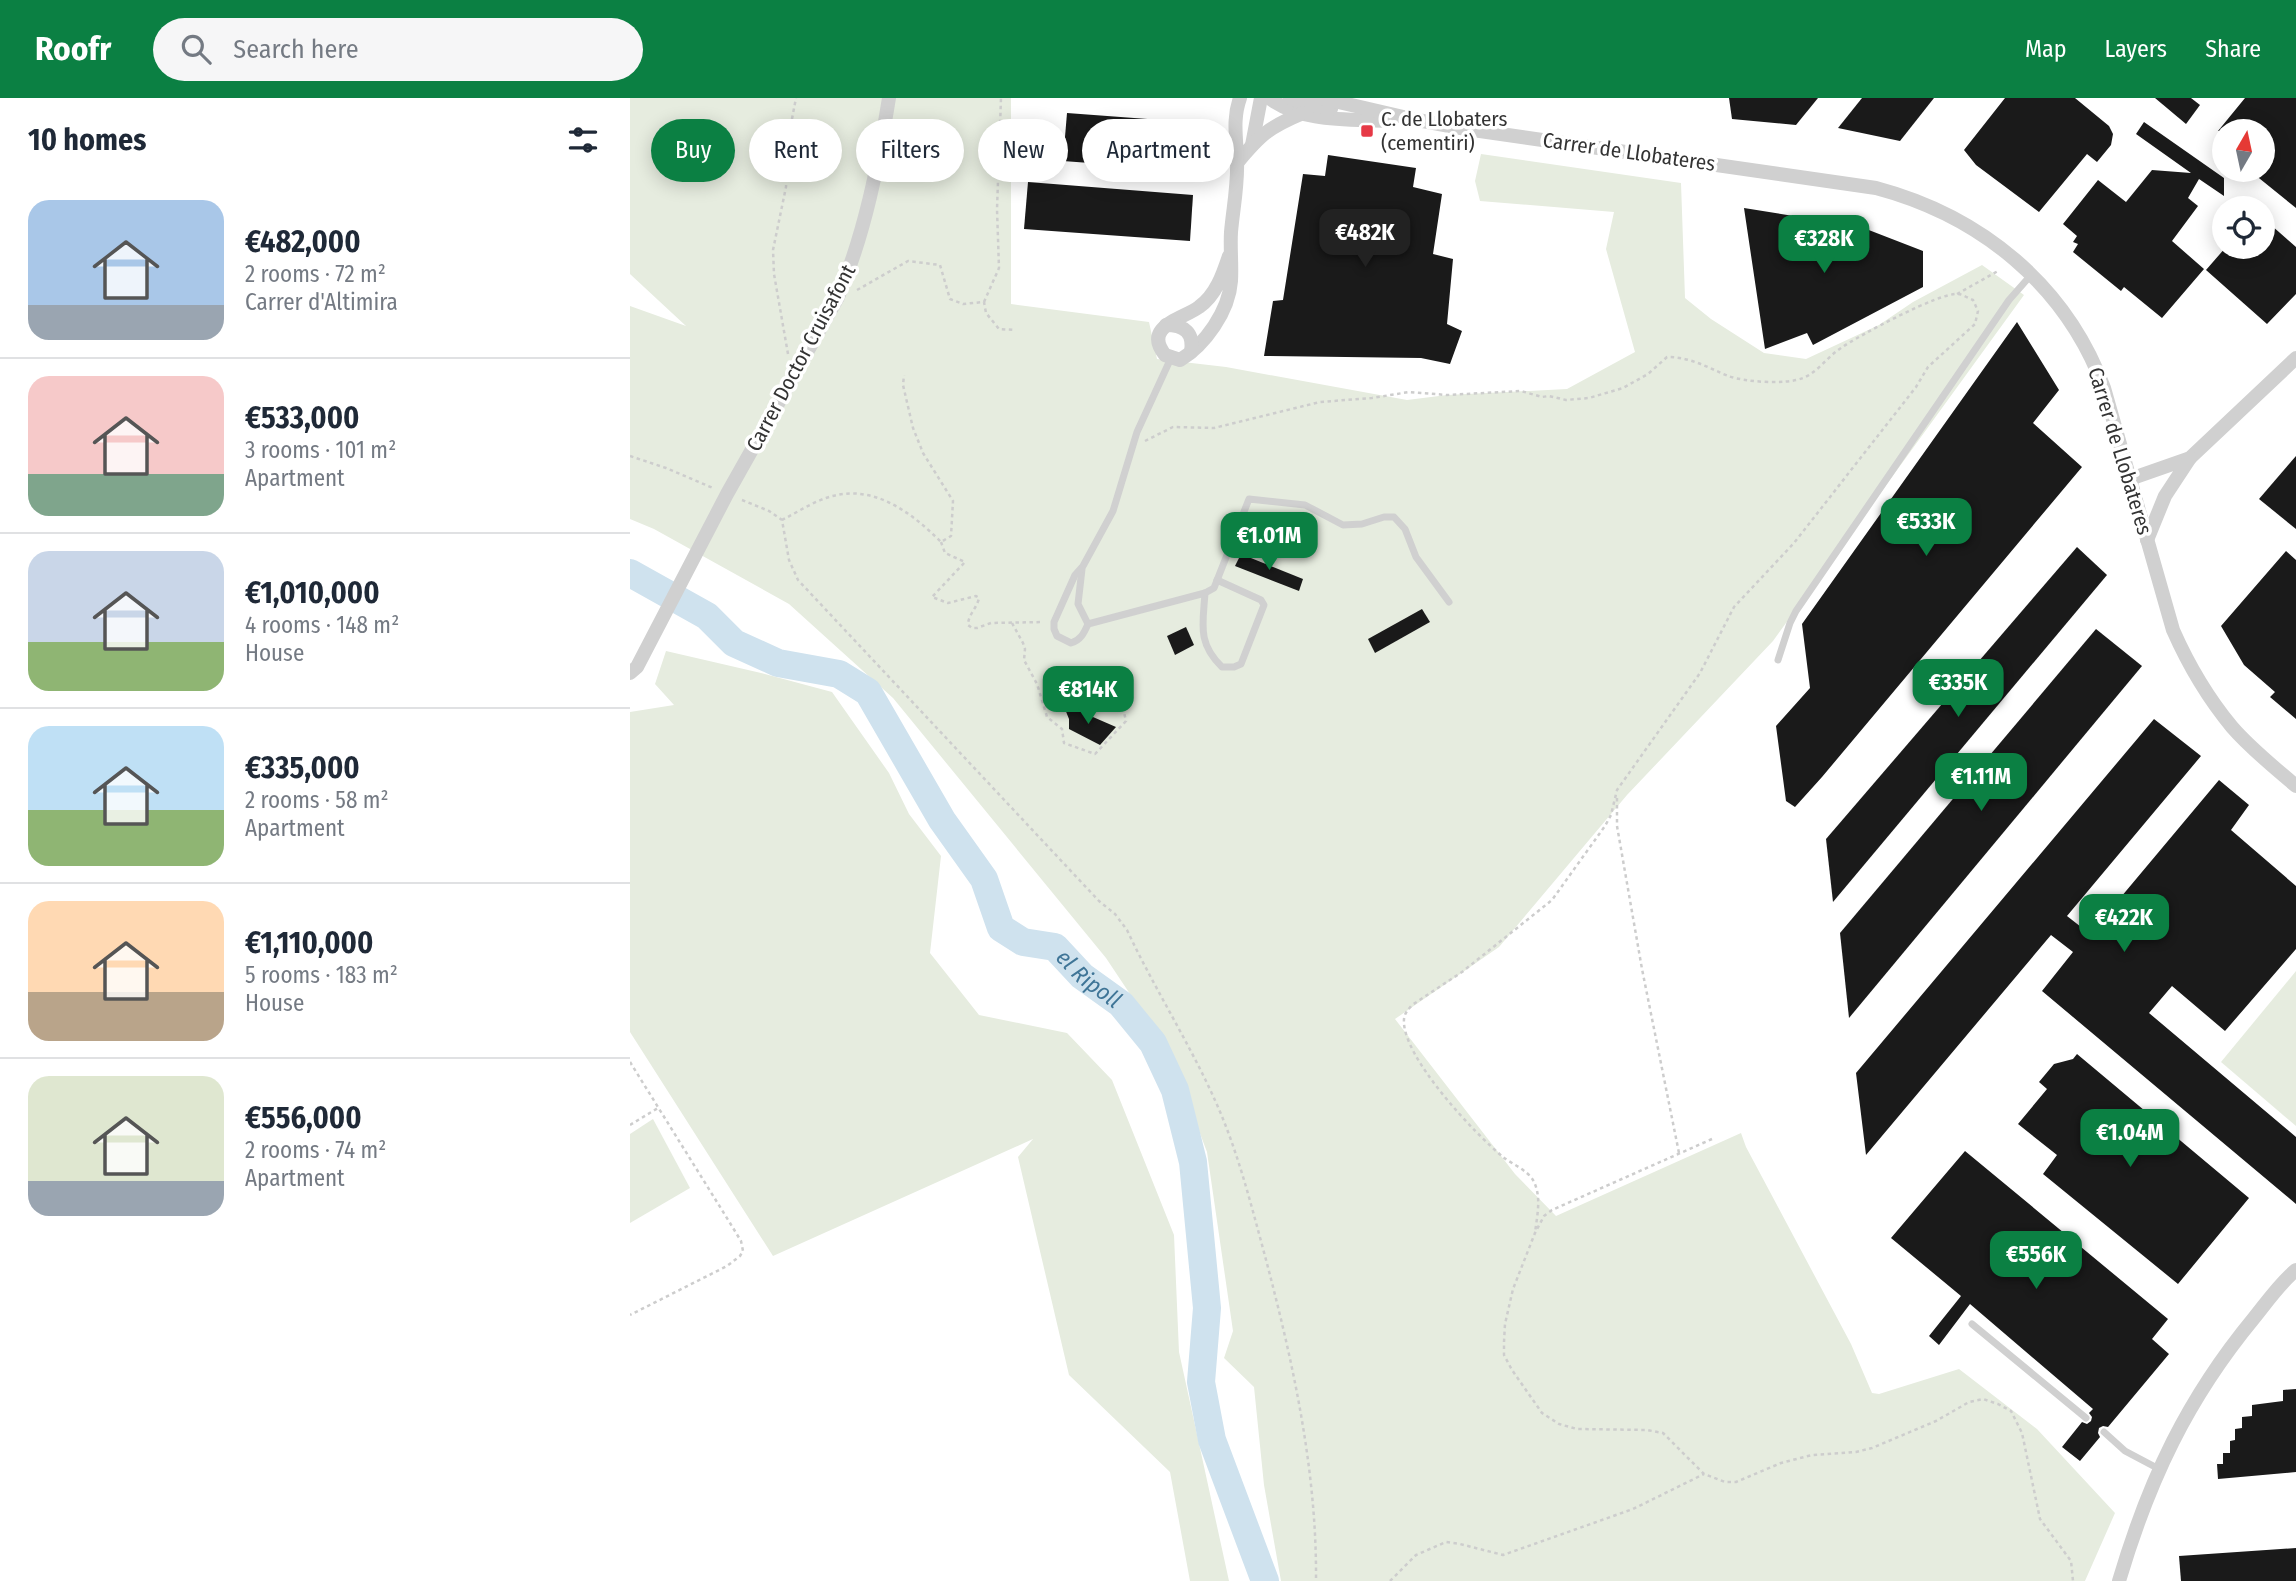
<!DOCTYPE html>
<meta charset="utf-8">
<style>
:root{--surface:#fff;--page:#f6f6f7;--text:#1f2937;--muted:#747a83;--line:#e0e1e3;--accent:#0b8043}
body{margin:0;font-family:"Fira Sans Condensed",sans-serif;background:var(--page);color:var(--text);height:100vh;display:flex;flex-direction:column;font-size:26px;white-space:nowrap}
*{box-sizing:border-box;margin:0}
p{font-size:23px;color:var(--muted)}
.icon{flex:none;width:38px;height:38px;fill:none;stroke:currentColor;stroke-width:2;stroke-linecap:round;stroke-linejoin:round}
.map{position:relative;flex:1;overflow:hidden}
.drawer{display:flex;flex-direction:column;background:var(--surface);width:630px}
.drawer>*{flex:none}
.guide{position:absolute;left:21px;top:21px;width:665px;height:63px;display:flex;gap:14px}
.needle{width:46px;rotate:9deg}
.controls{position:absolute;left:1582px;top:21px;display:grid;gap:14px}
.controls a{display:grid;place-items:center;width:63px;height:63px;border-radius:50%;background:var(--surface);box-shadow:0 4px 18px #0003;font-size:35px}
.price{position:absolute;translate:-50% -60px;padding:0 16px;border-radius:14px;background:var(--accent);color:#fff;font-size:23px;line-height:46px;filter:drop-shadow(0 2px 4px #0008)}
.price::after{content:'';position:absolute;left:50%;top:42px;width:21px;height:16px;margin-left:-10px;background:inherit;clip-path:polygon(0 0,100% 0,50% 100%)}
.price.selected{background:#222;color:#fff}
ul{padding:0;list-style:none}
li{display:flex;align-items:center;gap:21px;height:175px;padding:0 28px}
li+li{border-top:2px solid var(--line)}
li span{display:grid;place-items:center;flex:none;width:196px;height:140px;border-radius:21px;color:#555}
li>.icon{margin-inline-start:auto}
span .icon{width:84px;height:84px;fill:#fffc;stroke-width:1}
li b{font-size:30px}
h2{display:flex;justify-content:space-between;align-items:center;height:84px;padding:0 28px;font-size:30px}
.tag{padding:0 24px;border-radius:32px;background:var(--surface);box-shadow:0 4px 18px #0003;font-size:24px;line-height:63px}
.tag.selected{background:var(--accent);color:#fff}
header{display:flex;align-items:center;gap:42px;box-sizing:border-box;height:98px;padding:0 35px;background:var(--accent);color:#fff}
header strong{font-size:33px}
nav{display:flex;gap:38px;margin-inline-start:auto;font-size:24px}
.search{width:490px;height:63px;background:var(--page);display:flex;align-items:center;gap:18px;box-sizing:border-box;padding:0 24px;border-radius:38px;color:var(--muted);font-size:26px}
main{display:flex;flex:1;min-height:0}
.map>svg:first-child{display:block}
.green{fill:#e6ecdf}
.lines{fill:none;stroke-linecap:round;stroke-linejoin:round}
.river{stroke:#cfe2ee;stroke-width:28}
.building{fill:#1a1a1a}
.path{stroke:#cdcdcd;stroke-width:2.5;stroke-dasharray:3.5 3.5;stroke-linecap:butt}
.service{stroke:#d0d0d0;stroke-width:7}
.minor{stroke:#d0d0d0;stroke-width:14}
.poi-dot{fill:#e63946;stroke:#fff;stroke-width:2.5}
.labels{text-anchor:middle;stroke-width:7;stroke-linejoin:round;paint-order:stroke}
.poi-label{font-size:21px;fill:#333;stroke:#fff;text-anchor:start}
.street-label{font-size:21px;fill:#333;stroke:#fff}
.water-label{font-size:23px;font-style:italic;fill:#3f7597;stroke:#fff}
</style>
<header>
<strong>Roofr</strong>
<div class="search"><svg class="icon" aria-label="search" viewBox="0 0 24 24"><circle cx="10" cy="10" r="6"/><path d="M15 15l6 6"/></svg>Search here</div>
<nav><a>Map</a><a>Layers</a><a>Share</a></nav>
</header>
<main>
<section class="drawer">
<h2>10 homes<svg class="icon" aria-label="filters" viewBox="0 0 24 24"><path d="M4 7h16M4 17h16"/><circle cx="9" cy="7" r="2"/><circle cx="15" cy="17" r="2"/></svg></h2>
<ul>
<li><span style="background:linear-gradient(#a9c7e8 75%,#9aa5b1 0)"><svg class="icon" aria-label="home" viewBox="0 0 24 24"><path d="M3 11l9-7 9 7M6 9v11h12V9"/></svg></span><div><b>€482,000</b><p>2 rooms · 72 m²</p><p>Carrer d'Altimira</p></div></li>
<li><span style="background:linear-gradient(#f6c9c9 70%,#7fa58c 0)"><svg class="icon" aria-label="home" viewBox="0 0 24 24"><path d="M3 11l9-7 9 7M6 9v11h12V9"/></svg></span><div><b>€533,000</b><p>3 rooms · 101 m²</p><p>Apartment</p></div></li>
<li><span style="background:linear-gradient(#c9d6e8 65%,#8fb573 0)"><svg class="icon" aria-label="home" viewBox="0 0 24 24"><path d="M3 11l9-7 9 7M6 9v11h12V9"/></svg></span><div><b>€1,010,000</b><p>4 rooms · 148 m²</p><p>House</p></div></li>
<li><span style="background:linear-gradient(#bfe0f5 60%,#8fb573 0)"><svg class="icon" aria-label="home" viewBox="0 0 24 24"><path d="M3 11l9-7 9 7M6 9v11h12V9"/></svg></span><div><b>€335,000</b><p>2 rooms · 58 m²</p><p>Apartment</p></div></li>
<li><span style="background:linear-gradient(#ffd9b3 65%,#b9a48a 0)"><svg class="icon" aria-label="home" viewBox="0 0 24 24"><path d="M3 11l9-7 9 7M6 9v11h12V9"/></svg></span><div><b>€1,110,000</b><p>5 rooms · 183 m²</p><p>House</p></div></li>
<li><span style="background:linear-gradient(#dfe7d0 75%,#9aa5b1 0)"><svg class="icon" aria-label="home" viewBox="0 0 24 24"><path d="M3 11l9-7 9 7M6 9v11h12V9"/></svg></span><div><b>€556,000</b><p>2 rooms · 74 m²</p><p>Apartment</p></div></li>
</ul>
</section>
<div class="map">
<svg width="1666" height="1483" viewBox="0 0 1666 1483">
<rect width="100%" height="100%" fill="#fff"/>
<g class="green">
<polygon points="0,0 381,0 381,206 519,224 527,261 596,269 777,302 817,297 937,291 1005,254 976,151 984,114 850,103 845,83 851,56 1051,85 1055,200 1081,221 1134,255 1176,261 1249,227 1283,204 1352,167 1394,197 1143,543 997,697 869,849 765,921 885,1076 926,1118 1111,1035 1116,1049 1221,1246 1242,1295 1249,1296 1329,1271 1407,1331 1485,1415 1455,1483 651,1483 634,1387 624,1289 594,1260 603,1233 577,1054 540,956 476,860 263,600 159,506 24,431 0,421 0,208 56,228 0,176"/>
<polygon points="36,553 131,575 202,594 259,675 279,716 311,758 300,855 349,917 437,935 482,982 544,1137 549,1254 599,1483 560,1483 540,1374 439,1277 388,1059 403,1041 143,1158 0,934 0,614 44,607 25,586"/>
<polygon points="1666,873 1666,1028 1591,964"/>
<polygon points="23,1021 60,1090 0,1125 0,1036"/>
</g>
<g class="lines">
<path class="river" id="s1" d="M0,475L77,518L104,545L148,565L209,576L238,594L312,722L354,781L371,830L393,844L425,849L452,878L491,906L523,945L545,992L563,1064L577,1210L571,1284L582,1342L635,1483"/>
</g>
<g class="building">
<polygon points="1099,0 1188,0 1166,27 1102,21"/>
<polygon points="1232,0 1304,0 1270,43 1208,30"/>
<polygon points="1375,0 1445,0 1479,28 1483,36 1481,47 1467,64 1457,56 1409,114 1346,67 1334,52"/>
<polygon points="1525,0 1561,0 1570,7 1556,26"/>
<polygon points="1615,0 1666,0 1666,110 1619,72 1633,72 1633,33 1588,33"/>
<polygon points="437,15 571,25 567,73 433,63"/>
<polygon points="1514,24 1594,80 1594,98 1569,81 1558,100 1568,108 1542,143 1574,171 1532,220 1494,189 1491,193 1443,154 1448,146 1443,144 1447,138 1433,126 1468,82 1496,104 1522,72 1561,75 1506,36"/>
<polygon points="698,57 786,70 783,89 812,96 803,156 823,161 817,226 832,233 820,266 791,260 634,258 643,203 653,202 673,76 695,78"/>
<polygon points="398,84 563,97 560,143 394,131"/>
<polygon points="1114,110 1231,129 1293,153 1293,189 1183,247 1177,235 1135,251"/>
<polygon points="1633,120 1666,149 1666,196 1637,226 1576,172 1596,149 1633,149"/>
<polygon points="1387,224 1429,292 1403,325 1452,369 1192,679 1165,709 1156,703 1146,628 1180,590 1172,526"/>
<polygon points="1666,358 1666,431 1629,401"/>
<polygon points="1447,449 1477,477 1203,804 1196,741"/>
<polygon points="1656,453 1666,462 1666,621 1640,599 1645,594 1614,567 1591,528"/>
<polygon points="611,456 673,481 669,493 605,468"/>
<polygon points="792,511 800,524 745,555 738,541"/>
<polygon points="556,529 564,547 545,557 537,538"/>
<polygon points="1466,531 1512,568 1219,920 1210,835"/>
<polygon points="433,606 486,629 470,647 439,631 439,621"/>
<polygon points="1524,621 1571,658 1437,818 1460,836 1589,682 1619,707 1601,732 1666,788 1666,851 1595,933 1542,888 1519,915 1666,1039 1666,1106 1412,893 1443,854 1421,837 1236,1057 1226,975"/>
<polygon points="1447,956 1619,1100 1548,1186 1413,1076 1427,1057 1388,1026 1417,991 1409,984 1424,966 1443,961"/>
<polygon points="1335,1053 1538,1221 1522,1241 1539,1256 1478,1329 1473,1328 1469,1330 1468,1335 1470,1339 1450,1363 1432,1349 1452,1324 1457,1326 1461,1323 1462,1319 1459,1315 1463,1311 1340,1206 1309,1247 1299,1238 1331,1198 1261,1140"/>
<polygon points="1666,1291 1666,1374 1588,1381 1587,1366 1593,1366 1593,1355 1600,1355 1600,1343 1605,1342 1605,1331 1612,1330 1612,1319 1622,1318 1622,1307 1653,1303 1653,1292"/>
<polygon points="1666,1450 1666,1483 1551,1483 1549,1458"/>
</g>
<g class="lines">
<g class="path">
<polyline points="227,192 278,163 310,167 320,201 333,206 354,204 356,215 369,231 385,232"/>
<polyline points="1327,196 1368,173"/>
<polyline points="354,204 369,170 367,111 371,0"/>
<polyline points="158,256 144,176 143,152 156,89 160,31 166,0"/>
<path d="M515,343L543,329L584,330L690,304L742,300L779,294L817,297L891,293L912,299L919,298L936,302L959,300L993,290L1018,276L1037,259C1060,259 1077,269 1098,278C1115,284 1156,287 1173,280C1188,274 1197,259 1211,250C1228,238 1310,194 1328,196C1332,196 1338,200 1343,202L1348,213L1345,226L1298,269L1286,289L1164,445L1104,509L1070,575L987,692L981,717L975,728L922,802L832,874L782,907C778,912 775,914 774,921C771,958 845,1036 873,1059C882,1066 897,1072 903,1082C912,1098 907,1118 905,1135"/>
<polyline points="0,358 36,370 83,390"/>
<path d="M112,402L139,413L152,422L159,462L168,482L469,803L485,816L497,832C526,894 564,952 591,1016C610,1062 622,1110 635,1158C663,1264 687,1373 686,1483"/>
<path d="M152,422C166,415 181,405 196,400C241,384 280,413 311,444L321,438L323,403L293,355L283,330L273,287L274,277"/>
<path d="M311,444L315,455L335,464L302,499L318,505L346,498L349,500C347,510 338,517 338,527L342,530H347L361,525L413,524"/>
<polyline points="382,525 393,545 395,551 394,562 407,586 417,619 432,631 434,645 465,656 496,623 493,610 486,605"/>
<polyline points="987,700 987,728 1012,871 1049,1055"/>
<polyline points="0,964 100,1125 111,1143 113,1153 110,1158 97,1168 0,1217"/>
<polyline points="0,1027 28,1010"/>
<polyline points="1082,1041 922,1112 914,1118 905,1135 883,1191 875,1226 874,1244 874,1257 882,1272 912,1315 929,1326 947,1331 1017,1332 1033,1335 1074,1376 1095,1384 1106,1384 1151,1365 1182,1357 1226,1354 1242,1350 1306,1323 1339,1304 1353,1301 1368,1306 1381,1313 1392,1335 1410,1421 1441,1463 1443,1483"/>
<polyline points="760,1483 786,1457 816,1444 830,1446 873,1457 1003,1411 1074,1376"/>
</g>
<g class="service">
<polyline points="452,471 448,506 458,526"/>
<path d="M575,495C573,526 567,545 592,569H604L611,566L634,507L631,502L587,482"/>
<polyline points="458,526 575,495 584,490 619,401 675,407 713,427 732,426 754,419 764,419 775,431 786,459 819,504"/>
<path d="M458,526C454,535 451,542 441,545L427,538L424,531V524L445,477L453,468L483,413L507,334L541,260"/>
<polyline points="1148,562 1160,525 1166,513 1379,202 1401,177"/>
<polyline points="1342,1226 1456,1320"/>
<polyline points="1474,1334 1495,1353 1529,1371"/>
</g>
<g class="minor">
<path d="M639,0C671,24 718,21 756,23"/>
<polyline points="660,0 670,4 701,11"/>
<path d="M691,0L782,21L836,31L1246,90C1351,118 1436,187 1474,290L1543,532C1558,566 1578,600 1602,629C1621,651 1644,669 1666,688"/>
<polyline points="622,47 631,0"/>
<path d="M607,65C630,37 639,29 673,15"/>
<path d="M599,158C593,176 586,197 569,209C553,221 512,228 535,257L550,262C575,247 599,213 601,183C602,167 600,150 601,134C603,111 608,87 607,64C607,42 602,22 610,0"/>
<path d="M536,227C555,227 564,235 561,254"/>
<polyline points="1500,381 1560,360 1666,260"/>
<polyline points="1517,442 1535,398 1560,360"/>
<path d="M0,575L7,569L97,396L208,199C235,135 248,68 259,0"/>
<path d="M1489,1483C1519,1382 1557,1301 1624,1220C1637,1204 1650,1185 1666,1172"/>
</g>
</g>
<rect class="poi-dot" x="730" y="26" width="14" height="14" rx="3.5"/>
<g class="labels">
<g class="poi-label">
<text x="751" y="28">C. de Llobaters<tspan x="751" dy="24">(cementiri)</tspan></text>
</g>
<g class="street-label">
<text transform="translate(999 54) rotate(8)" y="7">Carrer de Llobateres</text>
<text transform="translate(171 260) rotate(-62)" y="7">Carrer Doctor Cruisafont</text>
<text transform="translate(1490 353) rotate(73)" y="7">Carrer de Llobateres</text>
</g>
<g class="water-label">
<text dy="8" stroke="none"><textPath href="#s1" startOffset="648">el Ripoll</textPath></text>
</g>
</g>
</svg>
<div class="controls">
<a><svg class="needle" viewBox="-14 -14 28 28"><path d="M0-13l5 13h-10z" fill="#e53935"/><path d="M0 13l5-13h-10z" fill="#747a83"/></svg></a>
<a><svg class="icon" aria-label="locate" viewBox="0 0 24 24"><circle cx="12" cy="12" r="6"/><path d="M12 2v4M12 18v4M2 12h4M18 12h4"/></svg></a>
</div>
<b class="price selected" style="left:735px;top:171px">€482K</b>
<b class="price" style="left:1194px;top:177px">€328K</b>
<b class="price" style="left:1296px;top:460px">€533K</b>
<b class="price" style="left:639px;top:474px">€1.01M</b>
<b class="price" style="left:1328px;top:621px">€335K</b>
<b class="price" style="left:458px;top:628px">€814K</b>
<b class="price" style="left:1351px;top:715px">€1.11M</b>
<b class="price" style="left:1494px;top:856px">€422K</b>
<b class="price" style="left:1500px;top:1071px">€1.04M</b>
<b class="price" style="left:1406px;top:1193px">€556K</b>
<div class="guide">
<a class="tag selected">Buy</a>
<a class="tag">Rent</a>
<a class="tag">Filters</a>
<a class="tag">New</a>
<a class="tag">Apartment</a>
</div>
</div>
</main>
